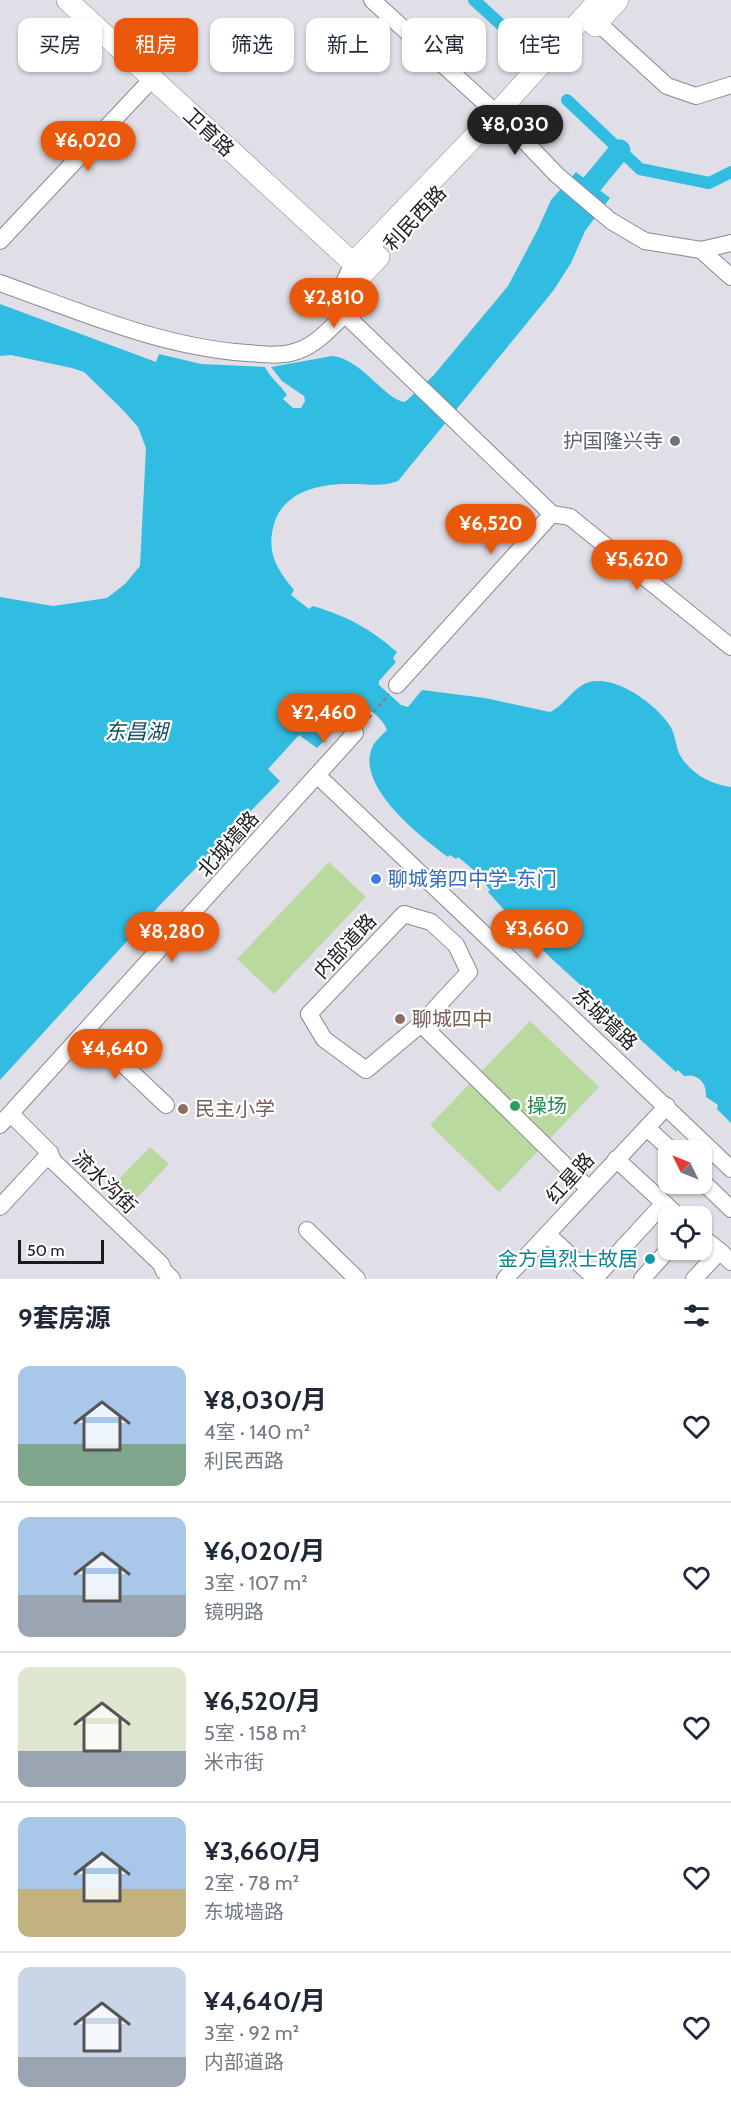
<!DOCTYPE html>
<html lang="zh">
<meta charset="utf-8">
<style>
:root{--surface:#fff;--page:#f6f6f7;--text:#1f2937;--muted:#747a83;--line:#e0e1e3;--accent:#ea580c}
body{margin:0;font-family:Cabin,"Noto Sans SC",sans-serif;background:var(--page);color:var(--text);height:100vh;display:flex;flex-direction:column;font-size:22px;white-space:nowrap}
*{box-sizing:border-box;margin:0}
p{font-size:20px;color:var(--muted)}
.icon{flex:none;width:33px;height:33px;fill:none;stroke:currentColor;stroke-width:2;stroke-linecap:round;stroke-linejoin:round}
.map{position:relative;height:1279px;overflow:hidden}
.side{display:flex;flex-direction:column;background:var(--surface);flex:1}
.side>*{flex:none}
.guide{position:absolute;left:18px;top:18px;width:696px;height:54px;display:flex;gap:12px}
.needle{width:39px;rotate:313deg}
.fabs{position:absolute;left:658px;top:1140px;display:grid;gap:12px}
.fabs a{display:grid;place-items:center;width:54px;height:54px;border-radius:12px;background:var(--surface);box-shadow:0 2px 4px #0004;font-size:30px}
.scale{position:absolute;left:18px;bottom:15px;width:86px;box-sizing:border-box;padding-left:6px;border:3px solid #1b1a1d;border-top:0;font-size:16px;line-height:21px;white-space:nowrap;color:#1b1a1d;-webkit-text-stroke:4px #fff;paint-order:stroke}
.price{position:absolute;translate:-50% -51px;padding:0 14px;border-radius:21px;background:var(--accent);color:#fff;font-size:20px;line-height:39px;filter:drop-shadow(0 2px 3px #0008)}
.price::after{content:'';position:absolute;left:50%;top:36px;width:18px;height:14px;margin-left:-9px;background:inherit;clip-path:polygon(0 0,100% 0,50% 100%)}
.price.current{background:#222;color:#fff}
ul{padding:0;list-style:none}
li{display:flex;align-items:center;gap:18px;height:150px;padding:0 18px}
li+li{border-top:2px solid var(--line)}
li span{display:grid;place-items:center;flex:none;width:168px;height:120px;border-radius:12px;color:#555}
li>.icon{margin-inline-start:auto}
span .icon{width:72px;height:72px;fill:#fffc;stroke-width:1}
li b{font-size:26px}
h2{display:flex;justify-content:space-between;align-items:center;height:72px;padding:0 18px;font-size:26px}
.pill{padding:0 21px;border-radius:12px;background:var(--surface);box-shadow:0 2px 4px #0004;font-size:21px;line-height:54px}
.pill.current{background:var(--accent);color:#fff}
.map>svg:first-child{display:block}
.green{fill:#bad99e}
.water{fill:#31bce1}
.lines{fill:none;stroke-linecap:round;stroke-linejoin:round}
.canal{stroke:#31bce1;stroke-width:12}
.river{stroke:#31bce1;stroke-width:21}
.minor-casing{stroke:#8a8990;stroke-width:18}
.major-casing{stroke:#8a8990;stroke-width:22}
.path{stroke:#807f84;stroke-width:2;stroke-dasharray:4.5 3;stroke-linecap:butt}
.minor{stroke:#fff;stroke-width:16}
.major{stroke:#fff;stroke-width:21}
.worship-dot{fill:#6b7280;stroke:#fff;stroke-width:2}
.shop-dot{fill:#3f7fe0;stroke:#fff;stroke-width:2}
.education-dot{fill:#8d6e63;stroke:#fff;stroke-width:2}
.leisure-dot{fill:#2e9e5b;stroke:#fff;stroke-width:2}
.culture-dot{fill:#0f9aa8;stroke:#fff;stroke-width:2}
.labels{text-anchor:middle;stroke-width:4.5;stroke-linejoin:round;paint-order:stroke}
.street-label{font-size:20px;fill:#1b1a1d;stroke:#fff}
.worship-label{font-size:20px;fill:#5b616d;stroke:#fff;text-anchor:end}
.shop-label{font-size:20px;fill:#366cbe;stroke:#fff;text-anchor:start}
.education-label{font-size:20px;fill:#785e54;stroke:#fff;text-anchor:start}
.leisure-label{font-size:20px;fill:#27864d;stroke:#fff;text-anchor:start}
.culture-label{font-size:20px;fill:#0d838f;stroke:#fff;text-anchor:end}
.water-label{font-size:21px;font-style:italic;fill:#154d5d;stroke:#fff}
</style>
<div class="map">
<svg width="731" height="1279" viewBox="0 0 731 1279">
<rect width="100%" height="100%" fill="#e0dfe7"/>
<g class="green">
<polygon points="329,862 366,897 274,994 237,959"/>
<polygon points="530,1021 599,1087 499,1192 430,1125"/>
<polygon points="150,1147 169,1164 135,1200 116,1182"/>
</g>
<path class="water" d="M576,172L610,198L585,231L571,263L553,291L398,481C383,487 370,484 353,484C320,483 281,491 273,528C267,555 278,570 294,590L291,595L309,609L313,606C349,617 369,628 397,652L393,658L396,662L379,681V685L401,705L408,707L422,690L485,698L550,712C564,706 572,689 586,683C613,673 653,702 668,723C675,731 675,743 679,753C688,772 711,785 731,787V1123L717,1109L718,1105L706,1097C707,1083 698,1073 684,1076L678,1070L676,1072L553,960L523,931L488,892L490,890L486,885L488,882L458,857L456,859L450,855L448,857C421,837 356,787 372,748C374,742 382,735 387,730C384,720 369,707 358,706L317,748L299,735L268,769L280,781L161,904L0,1080V597L53,606L107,598L125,584L140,566L146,448L138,427L122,409L84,372L72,368L11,355L0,356V304L156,362L159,354L201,364L265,367C271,379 280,384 287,395L283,399L293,408H301L305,401L304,396L282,381L271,367L332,356C361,358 386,401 405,402L433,376L508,286L537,231L551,200Z"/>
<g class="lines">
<g class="canal">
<polyline points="474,0 519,41"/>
<polyline points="567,100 640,169 709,183 731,172"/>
</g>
<polyline class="river" points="592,184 620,150"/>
<g class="minor-casing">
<g id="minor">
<polyline points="372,0 506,122 557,175 611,221 645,241 701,250 731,243"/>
<polyline points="597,22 667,86 696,96 731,85"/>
<polyline points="0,241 152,79"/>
<polyline points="701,250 731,277"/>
<polyline points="353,263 334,304 552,514 397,685"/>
<path d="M0,283C81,312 161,347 247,353C263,354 281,357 297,351C316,345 330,329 344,315"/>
<polyline points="552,514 570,517 731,647"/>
<polyline points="318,776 731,1169"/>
<polyline points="421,1024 366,1070 324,1039 309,1014 404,914 431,922 456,945 469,972 421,1024 589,1189"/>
<polyline points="87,1030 166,1105"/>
<polyline points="11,1114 50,1153 53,1161 161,1264 164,1271 172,1279"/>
<polyline points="0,1125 355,733"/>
<polyline points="647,1128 671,1150"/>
<polyline points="616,1159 678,1216"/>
<polyline points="702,1181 731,1209"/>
<polyline points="0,1207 50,1153"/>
<polyline points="307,1230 357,1279"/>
<polyline points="547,1234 596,1279"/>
<polyline points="702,1237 720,1251"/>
<polyline points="595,1278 664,1203"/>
<polyline points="505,1279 667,1106"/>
<polyline points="642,1279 669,1249"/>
<polyline points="694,1279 720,1251 731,1262"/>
</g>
</g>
<g class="major-casing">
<g id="major">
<polyline points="67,0 353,263 496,114 599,0"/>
<polyline points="595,26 618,0"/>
<polyline points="334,304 379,257"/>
</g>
</g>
<polyline class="path" points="364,724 389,694"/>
<use href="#minor" class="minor"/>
<use href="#major" class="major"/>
</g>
<circle class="worship-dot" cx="675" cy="441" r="6"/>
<circle class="shop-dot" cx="376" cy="879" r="6"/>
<g class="education-dot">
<circle cx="400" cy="1019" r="6"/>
<circle cx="183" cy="1109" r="6"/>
</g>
<circle class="leisure-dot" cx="515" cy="1106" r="6"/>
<circle class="culture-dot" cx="650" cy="1259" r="6"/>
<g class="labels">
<g class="street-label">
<text transform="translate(209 132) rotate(43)" y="7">卫育路</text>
<text transform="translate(415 218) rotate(-47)" y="7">利民西路</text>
<text transform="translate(228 844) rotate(-48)" y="7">北城墙路</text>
<text transform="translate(345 946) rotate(-47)" y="7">内部道路</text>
<text transform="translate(605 1019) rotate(43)" y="7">东城墙路</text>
<text transform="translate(570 1178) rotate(-48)" y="7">红星路</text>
<text transform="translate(105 1182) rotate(44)" y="7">流水沟街</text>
</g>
<g class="worship-label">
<text x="663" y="448">护国隆兴寺</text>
</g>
<g class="shop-label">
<text x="388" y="886">聊城第四中学-东门</text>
</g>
<g class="education-label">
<text x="412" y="1026">聊城四中</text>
<text x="195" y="1116">民主小学</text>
</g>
<g class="leisure-label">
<text x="527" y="1113">操场</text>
</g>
<g class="culture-label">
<text x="638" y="1266">金方昌烈士故居</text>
</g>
<g class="water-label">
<text x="136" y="739">东昌湖</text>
</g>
</g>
</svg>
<div class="fabs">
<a><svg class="needle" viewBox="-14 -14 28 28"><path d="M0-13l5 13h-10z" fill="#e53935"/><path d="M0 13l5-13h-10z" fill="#747a83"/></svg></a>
<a><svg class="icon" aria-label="locate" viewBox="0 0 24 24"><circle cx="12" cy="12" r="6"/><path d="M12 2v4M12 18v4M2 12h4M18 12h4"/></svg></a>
</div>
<div class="scale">50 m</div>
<b class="price current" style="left:515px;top:156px">¥8,030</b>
<b class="price" style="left:88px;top:172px">¥6,020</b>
<b class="price" style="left:334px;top:329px">¥2,810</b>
<b class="price" style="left:491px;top:555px">¥6,520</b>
<b class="price" style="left:637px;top:591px">¥5,620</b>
<b class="price" style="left:324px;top:744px">¥2,460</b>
<b class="price" style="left:537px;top:960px">¥3,660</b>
<b class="price" style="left:172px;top:963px">¥8,280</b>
<b class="price" style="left:115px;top:1080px">¥4,640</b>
<div class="guide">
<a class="pill">买房</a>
<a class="pill current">租房</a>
<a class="pill">筛选</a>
<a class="pill">新上</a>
<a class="pill">公寓</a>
<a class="pill">住宅</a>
</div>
</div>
<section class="side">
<h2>9套房源<svg class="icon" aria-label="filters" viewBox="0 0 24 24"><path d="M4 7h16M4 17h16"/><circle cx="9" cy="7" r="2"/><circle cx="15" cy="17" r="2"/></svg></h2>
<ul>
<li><span style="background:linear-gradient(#a9c7e8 65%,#7fa58c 0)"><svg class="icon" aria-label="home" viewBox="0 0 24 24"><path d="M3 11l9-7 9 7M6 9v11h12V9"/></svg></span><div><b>¥8,030/月</b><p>4室 · 140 m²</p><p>利民西路</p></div><svg class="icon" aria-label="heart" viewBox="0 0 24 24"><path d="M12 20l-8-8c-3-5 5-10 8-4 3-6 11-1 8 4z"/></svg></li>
<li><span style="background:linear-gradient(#a9c7e8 65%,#9aa5b1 0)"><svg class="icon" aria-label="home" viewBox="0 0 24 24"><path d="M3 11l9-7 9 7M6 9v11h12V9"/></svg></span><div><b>¥6,020/月</b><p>3室 · 107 m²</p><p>镜明路</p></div><svg class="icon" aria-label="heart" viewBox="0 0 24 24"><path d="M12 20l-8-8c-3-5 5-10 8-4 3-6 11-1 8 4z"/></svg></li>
<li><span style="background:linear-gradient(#dfe7d0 70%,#9aa5b1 0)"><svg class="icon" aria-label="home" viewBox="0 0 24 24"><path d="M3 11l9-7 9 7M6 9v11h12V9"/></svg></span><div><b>¥6,520/月</b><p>5室 · 158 m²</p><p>米市街</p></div><svg class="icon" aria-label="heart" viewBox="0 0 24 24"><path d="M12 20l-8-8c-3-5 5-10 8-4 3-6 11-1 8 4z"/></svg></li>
<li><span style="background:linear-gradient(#a9c7e8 60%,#c2b280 0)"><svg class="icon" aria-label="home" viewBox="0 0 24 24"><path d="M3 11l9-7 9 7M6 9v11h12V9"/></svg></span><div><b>¥3,660/月</b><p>2室 · 78 m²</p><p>东城墙路</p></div><svg class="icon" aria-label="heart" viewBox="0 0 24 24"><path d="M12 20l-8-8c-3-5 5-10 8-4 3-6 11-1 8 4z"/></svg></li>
<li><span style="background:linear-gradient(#c9d6e8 75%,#9aa5b1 0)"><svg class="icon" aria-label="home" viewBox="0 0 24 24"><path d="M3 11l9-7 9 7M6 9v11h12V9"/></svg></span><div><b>¥4,640/月</b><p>3室 · 92 m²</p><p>内部道路</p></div><svg class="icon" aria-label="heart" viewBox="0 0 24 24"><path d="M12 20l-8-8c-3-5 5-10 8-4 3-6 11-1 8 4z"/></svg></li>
</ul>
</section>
